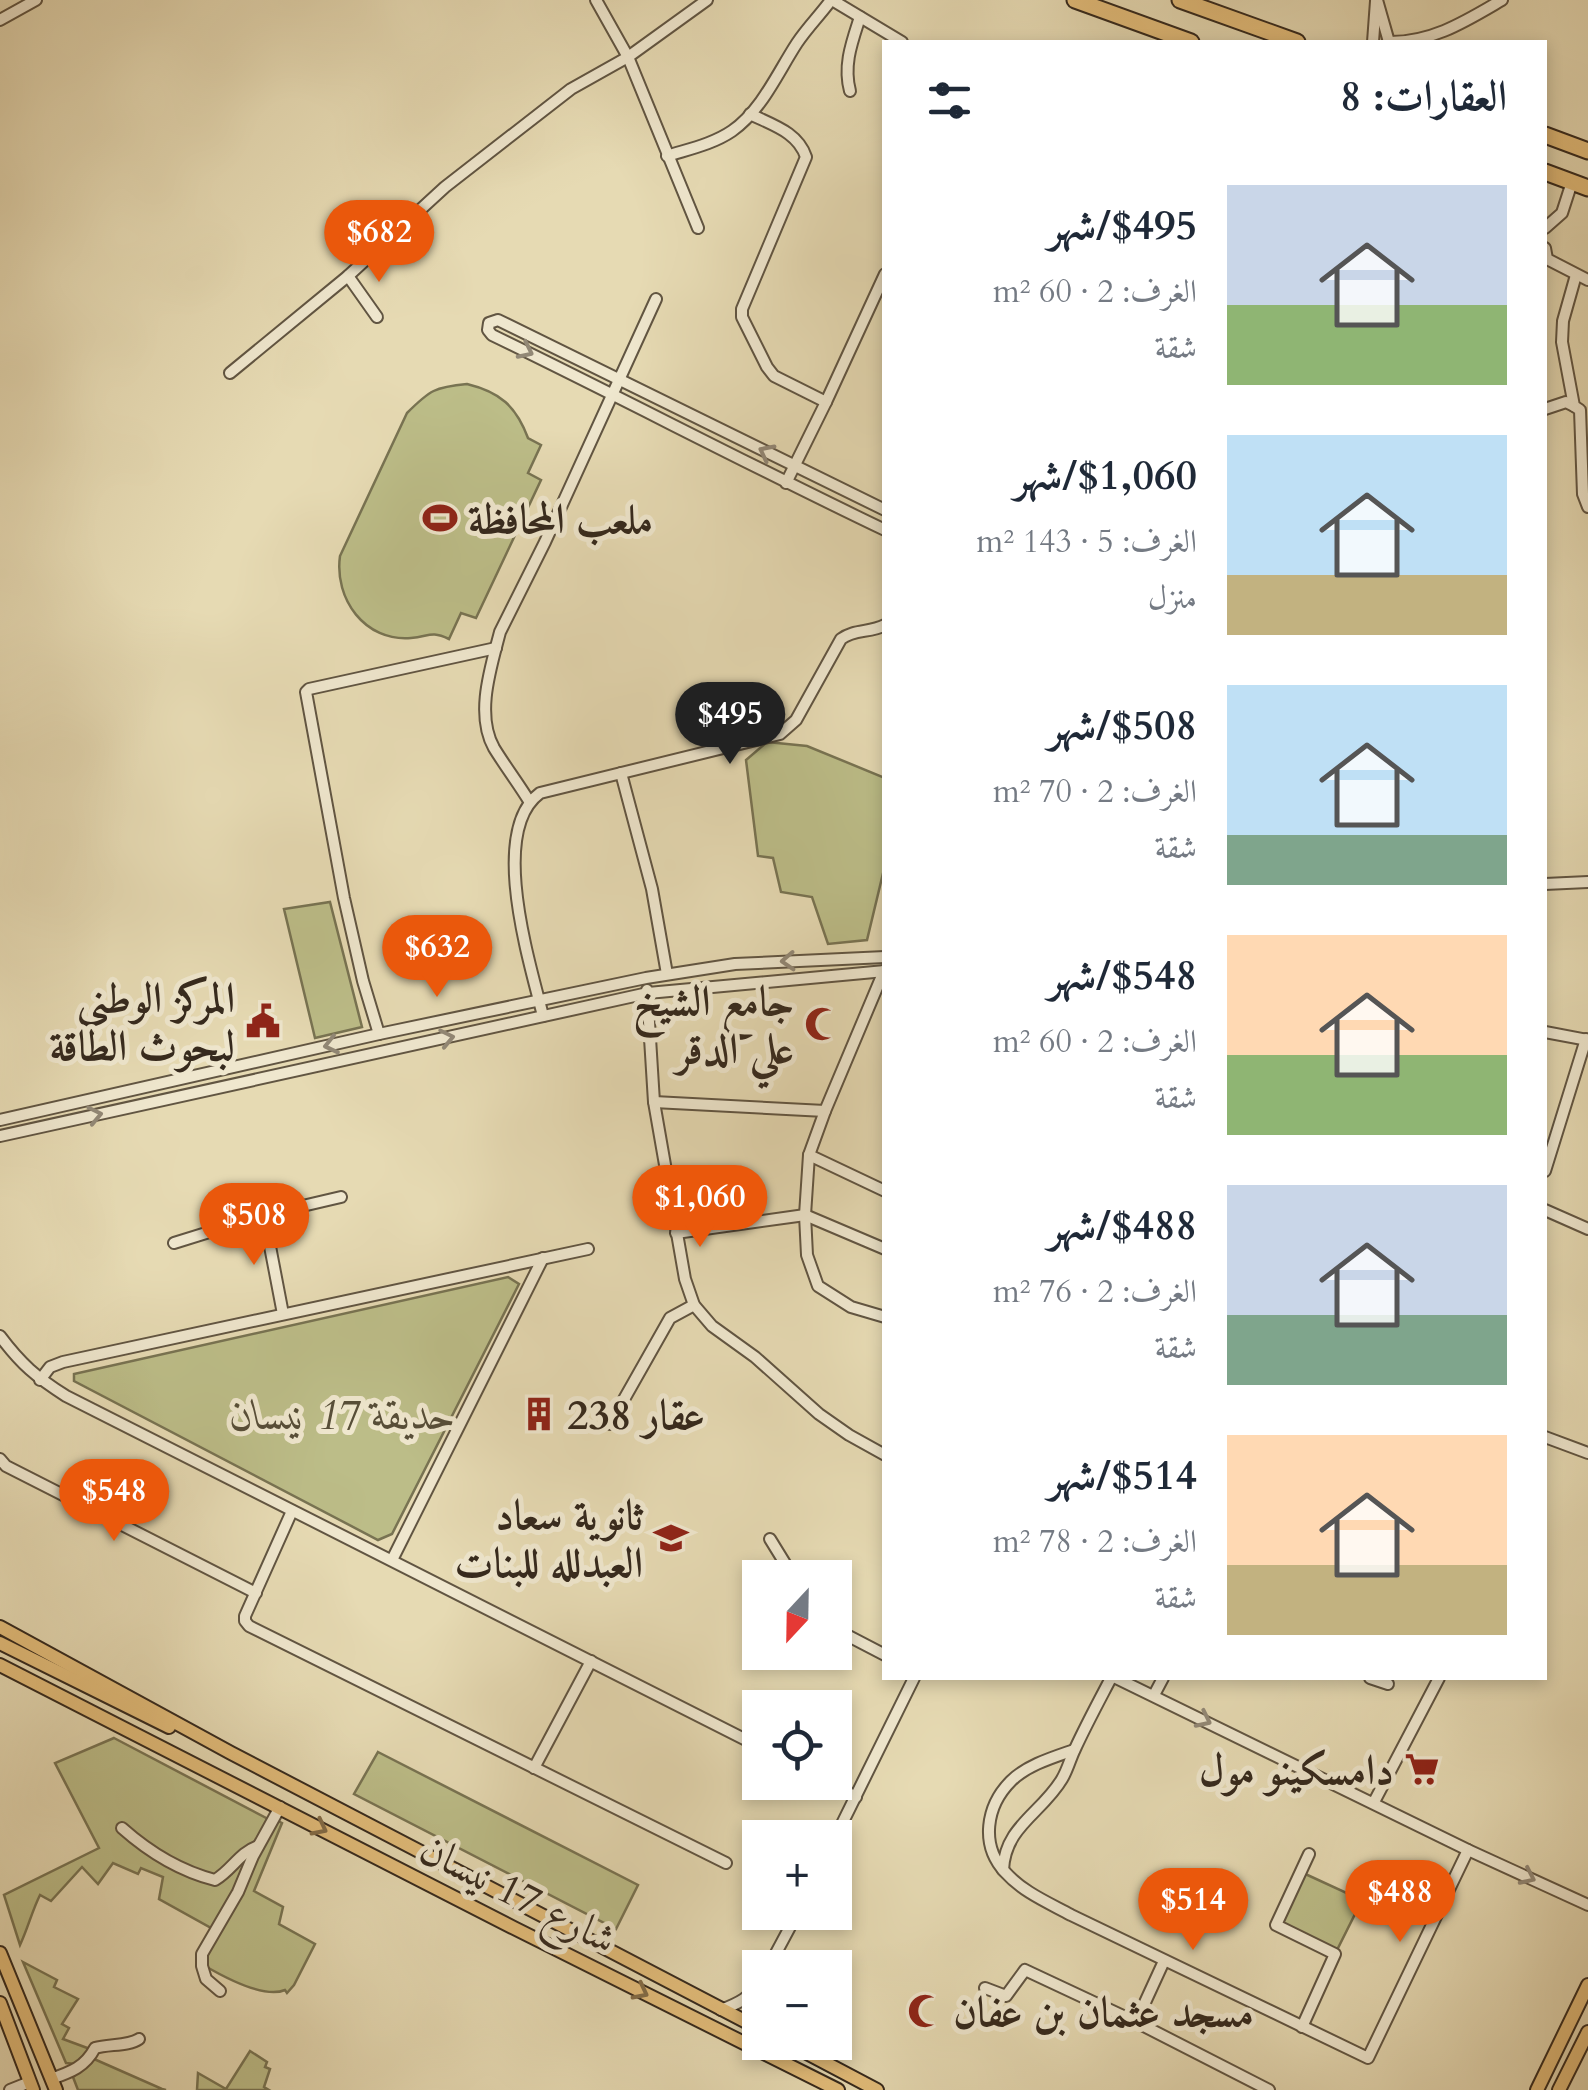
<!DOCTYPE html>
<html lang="ar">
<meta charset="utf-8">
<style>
:root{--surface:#fff;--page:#f6f6f7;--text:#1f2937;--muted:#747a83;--accent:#ea580c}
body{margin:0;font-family:Cardo,Amiri,serif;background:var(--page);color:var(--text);direction:rtl;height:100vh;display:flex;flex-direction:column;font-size:38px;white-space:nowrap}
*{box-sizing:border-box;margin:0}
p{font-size:32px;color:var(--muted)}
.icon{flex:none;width:55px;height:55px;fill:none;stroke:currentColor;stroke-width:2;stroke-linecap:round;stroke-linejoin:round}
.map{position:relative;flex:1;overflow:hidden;direction:ltr}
.sheet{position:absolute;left:882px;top:40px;width:665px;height:1640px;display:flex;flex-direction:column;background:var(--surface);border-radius:0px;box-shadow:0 5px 15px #0003;direction:rtl}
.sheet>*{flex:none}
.needle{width:65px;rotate:202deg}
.fabs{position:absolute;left:742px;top:1560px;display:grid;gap:20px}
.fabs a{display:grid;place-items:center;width:110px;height:110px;border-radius:0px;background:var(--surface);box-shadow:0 5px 15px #0003;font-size:50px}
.price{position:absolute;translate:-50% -85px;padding:0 22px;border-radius:35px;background:var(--accent);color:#fff;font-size:32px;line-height:65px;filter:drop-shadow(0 2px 5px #0008)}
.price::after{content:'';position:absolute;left:50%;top:60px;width:30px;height:22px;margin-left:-15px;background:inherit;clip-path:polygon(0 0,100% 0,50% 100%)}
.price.selected{background:#222;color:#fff}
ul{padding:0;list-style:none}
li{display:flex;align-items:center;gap:30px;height:250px;padding:0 40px}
li span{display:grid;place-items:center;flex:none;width:280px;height:200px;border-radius:0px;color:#555}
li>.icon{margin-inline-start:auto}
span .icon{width:120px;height:120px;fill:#fffc;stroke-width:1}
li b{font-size:42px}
h2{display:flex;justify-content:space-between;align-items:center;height:120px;padding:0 40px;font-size:42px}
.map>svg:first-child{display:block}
.green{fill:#bcbd88;stroke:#787352;stroke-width:2.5}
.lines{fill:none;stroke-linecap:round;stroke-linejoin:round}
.minor-casing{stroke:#615542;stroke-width:14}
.major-casing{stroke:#35291d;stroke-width:16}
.highway-casing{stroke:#35291d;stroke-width:19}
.minor{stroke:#efe7ce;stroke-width:10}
.major{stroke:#e3bd7a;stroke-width:12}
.highway{stroke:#e3bd7a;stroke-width:15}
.oneway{stroke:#928876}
.oneway2{stroke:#836c47}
.labels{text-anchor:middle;stroke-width:10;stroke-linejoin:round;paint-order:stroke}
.poi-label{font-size:42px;font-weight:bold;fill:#35291d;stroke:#efe7ce;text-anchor:end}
.park-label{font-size:42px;font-style:italic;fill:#574e38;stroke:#efe7ce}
.street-label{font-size:42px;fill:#35291d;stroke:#efe7ce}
</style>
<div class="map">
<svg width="1588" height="2090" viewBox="0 0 1588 2090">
<rect width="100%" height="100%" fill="#e6dab3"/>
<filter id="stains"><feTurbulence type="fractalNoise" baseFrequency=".002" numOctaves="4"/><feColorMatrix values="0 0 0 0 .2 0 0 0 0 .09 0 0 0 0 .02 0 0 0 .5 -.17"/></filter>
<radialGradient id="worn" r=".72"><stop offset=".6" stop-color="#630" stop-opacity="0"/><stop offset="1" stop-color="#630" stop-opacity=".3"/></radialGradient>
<g class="green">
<path d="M467,384C500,392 516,406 528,438L541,445L528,473L541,480L476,618L461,613L449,639C430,630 429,637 411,638C365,642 334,599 340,556L407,413C430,390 435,387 467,384Z"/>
<polygon points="767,742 807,746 885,778 885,865 867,940 828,944 812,897 781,892 773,858 758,856 746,760"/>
<polygon points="330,902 362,1027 315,1038 284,909"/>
<polygon points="508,1277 519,1284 392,1534 378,1540 74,1381 74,1374"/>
<path d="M114,1738L270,1820L235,1891L213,1929L159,1899L163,1877L141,1868L138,1874L113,1863L98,1884L82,1867L51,1901L40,1895C32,1911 28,1928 20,1945L4,1895L99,1848L55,1763Z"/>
<polygon points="378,1752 638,1885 616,1929 354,1794"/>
<path d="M276,1820L282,1823L254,1891L283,1907L279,1924L315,1944L294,1985L287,1993L285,1990C264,1999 224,1977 205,1966L207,1953Z"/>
<polygon points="1301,1872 1362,1900 1335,1954 1276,1925"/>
<polygon points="23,1962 57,1980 54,1987 78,1999 62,2024 69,2028 63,2039 90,2049 87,2054 76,2064 66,2063"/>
<polygon points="250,2051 267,2062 265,2067 270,2069 264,2087 269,2090 197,2090 198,2073 226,2089"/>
<polygon points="94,2059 162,2089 166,2090 78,2090 73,2077"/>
</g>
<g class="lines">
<g class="minor-casing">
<g id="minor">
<polyline points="596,0 628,57 698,228"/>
<polyline points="832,0 902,42"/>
<polyline points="1377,0 1389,42"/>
<polyline points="0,20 36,0"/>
<polyline points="1373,42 1376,1"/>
<path d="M1388,42C1432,43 1466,21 1502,0"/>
<path d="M850,91C843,65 852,42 860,17"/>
<path d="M750,114C772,125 798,132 806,157L742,309V317L767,367L774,376L826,402"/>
<path d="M667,156C689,149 713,144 732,131C762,110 778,72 797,43C807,28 820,15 831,0"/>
<polyline points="1545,228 1562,213 1572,182"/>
<polyline points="1545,248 1547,259 1588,280"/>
<polyline points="1576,275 1563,321 1562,342 1574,406 1580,410 1583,494 1588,507"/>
<polyline points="348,276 377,317"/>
<polyline points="230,373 348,276 445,187 571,89 628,57 707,0"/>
<polyline points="1545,409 1566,402 1574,406"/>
<polyline points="786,483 826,402 885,274"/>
<path d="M885,510L498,320L489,323L488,330L492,335C624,399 753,467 885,530"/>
<polyline points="621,773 652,889 667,974"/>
<path d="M529,801C518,783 505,766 494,748C475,714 491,667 500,632L545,542L656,299"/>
<polyline points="1545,884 1588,882"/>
<polyline points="884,971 825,1111 809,1155 805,1215 807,1255 818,1286 851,1307 885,1317"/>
<polyline points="647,990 654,1102 685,1279 694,1305 712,1326 755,1357 819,1414 849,1435 885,1455"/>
<path d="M543,1016C530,963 488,831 540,793L780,734L796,720L841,639C854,629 870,633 885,625"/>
<polyline points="1545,1032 1588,1040"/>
<polyline points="379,1034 363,981 344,898 306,692 309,689 496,648"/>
<polyline points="654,1102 825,1111"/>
<polyline points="0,1120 379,1034 646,978 735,964 885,957"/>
<polyline points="0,1136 648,993 885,971"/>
<polyline points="809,1155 885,1191"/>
<polyline points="1545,1171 1586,1039"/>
<polyline points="1545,1210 1588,1229"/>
<polyline points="264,1215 283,1314"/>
<polyline points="676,1233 805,1215 885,1249"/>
<polyline points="174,1243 264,1215 341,1197"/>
<path d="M0,1336C21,1364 36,1377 66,1396L760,1747"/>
<polyline points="40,1380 50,1367 63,1362 588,1249"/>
<polyline points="610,1424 670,1318 694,1305"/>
<polyline points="1545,1437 1588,1453"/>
<polyline points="0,1459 6,1466 256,1593"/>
<polyline points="292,1511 245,1616 245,1621 249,1626 726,1863"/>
<polyline points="770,1539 794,1578"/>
<polyline points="392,1560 543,1258"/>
<polyline points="835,1629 885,1655"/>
<polyline points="1116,1678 1468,1850 1588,1905"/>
<polyline points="1370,1678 1388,1684"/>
<polyline points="1154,1695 1163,1678"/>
<path d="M1074,1750C1054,1757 1027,1765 1011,1781C986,1806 980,1845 1005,1872C1023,1892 1047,1902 1071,1915L1368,2058L1468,1850"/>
<polyline points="534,1768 591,1661"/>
<polyline points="829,1782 856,1797"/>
<polyline points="1374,1802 1439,1678"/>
<path d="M122,1828C149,1852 180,1871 215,1880C232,1870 239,1853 258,1846"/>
<polyline points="835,1838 914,1678"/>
<path d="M1003,1870C1005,1826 1042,1813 1062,1779C1068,1769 1070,1759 1075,1749C1086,1725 1099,1701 1111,1678"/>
<polyline points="768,1968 798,1912"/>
<polyline points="985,1988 1006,1996 1025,1970 1136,2022 1269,2090"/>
<polyline points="220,1991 206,1979 202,1966 202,1954 238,1892 253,1856 280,1807"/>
<path d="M721,2010C739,2003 750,1998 760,1981"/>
<polyline points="1136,2022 1164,1961"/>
<polyline points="1302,2027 1335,1954 1276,1925 1309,1854"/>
<path d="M51,2079C71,2072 85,2067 95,2048C108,2044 129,2046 139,2039"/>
<polyline points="10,2090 30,2082"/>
</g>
</g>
<g class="major-casing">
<g id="major">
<polyline points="0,1627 231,1753 760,2029"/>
<polyline points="0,1643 169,1727"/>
<polyline points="0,1665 514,1928 838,2090"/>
<polyline points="0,1953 56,2090"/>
<polyline points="0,2003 33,2090"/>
<polyline points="786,2042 877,2090"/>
<polyline points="1537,2090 1588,1985"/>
<polyline points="1559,2090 1588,2032"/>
</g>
</g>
<g class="highway-casing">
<g id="highway">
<polyline points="1075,0 1191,42"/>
<polyline points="1180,0 1297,42"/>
<polyline points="1545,135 1588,151"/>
<polyline points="1545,172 1588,188"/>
</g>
</g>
<use href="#minor" class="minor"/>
<use href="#major" class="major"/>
<use href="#highway" class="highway"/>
</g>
<defs><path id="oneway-chevron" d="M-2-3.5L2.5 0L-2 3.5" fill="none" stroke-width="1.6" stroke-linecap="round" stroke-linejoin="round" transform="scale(2.5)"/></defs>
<g class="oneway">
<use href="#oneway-chevron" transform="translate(526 351) rotate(26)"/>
<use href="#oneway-chevron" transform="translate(766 452) rotate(-153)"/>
<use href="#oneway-chevron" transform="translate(788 961) rotate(177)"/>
<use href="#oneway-chevron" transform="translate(447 1038) rotate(-12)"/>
<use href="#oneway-chevron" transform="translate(331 1045) rotate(167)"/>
<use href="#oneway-chevron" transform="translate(95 1115) rotate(-12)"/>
<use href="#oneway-chevron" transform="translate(1204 1720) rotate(26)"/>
<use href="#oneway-chevron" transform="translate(1528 1877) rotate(25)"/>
</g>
<g class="oneway2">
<use href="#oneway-chevron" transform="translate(320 1828) rotate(27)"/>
<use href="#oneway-chevron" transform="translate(641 1992) rotate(27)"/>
</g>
<defs>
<g id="stadium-bare" transform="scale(2.7)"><path d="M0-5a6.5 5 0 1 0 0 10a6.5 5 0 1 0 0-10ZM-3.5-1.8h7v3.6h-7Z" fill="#8f2418" stroke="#efe7ce" stroke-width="2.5" paint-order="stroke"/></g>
<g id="civic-bare" transform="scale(2.7)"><path d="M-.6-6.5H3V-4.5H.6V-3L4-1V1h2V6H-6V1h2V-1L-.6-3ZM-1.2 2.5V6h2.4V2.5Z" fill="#8f2418" stroke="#efe7ce" stroke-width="2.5" paint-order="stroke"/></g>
<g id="mosque-bare" transform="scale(2.7)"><path d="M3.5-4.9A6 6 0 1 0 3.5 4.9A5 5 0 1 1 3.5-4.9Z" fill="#8f2418" stroke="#efe7ce" stroke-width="2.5" paint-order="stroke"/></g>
<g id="building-bare" transform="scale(2.7)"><path d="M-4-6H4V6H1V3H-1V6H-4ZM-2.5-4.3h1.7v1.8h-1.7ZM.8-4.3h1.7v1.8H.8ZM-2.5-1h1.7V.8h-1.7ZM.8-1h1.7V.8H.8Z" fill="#8f2418" stroke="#efe7ce" stroke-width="2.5" paint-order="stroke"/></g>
<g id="school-bare" transform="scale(2.7)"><path d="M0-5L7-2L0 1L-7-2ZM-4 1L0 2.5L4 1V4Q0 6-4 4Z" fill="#8f2418" stroke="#efe7ce" stroke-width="2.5" paint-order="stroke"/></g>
<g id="supermarket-bare" transform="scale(2.7)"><path d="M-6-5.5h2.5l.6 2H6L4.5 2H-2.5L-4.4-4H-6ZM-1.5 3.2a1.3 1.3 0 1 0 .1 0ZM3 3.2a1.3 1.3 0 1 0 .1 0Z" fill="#8f2418" stroke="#efe7ce" stroke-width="2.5" paint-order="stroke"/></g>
</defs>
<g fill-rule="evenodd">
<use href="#stadium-bare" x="440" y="518"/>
<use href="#civic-bare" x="263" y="1021"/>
<use href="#mosque-bare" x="822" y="1024"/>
<use href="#building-bare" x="539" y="1414"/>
<use href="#school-bare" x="671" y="1538"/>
<use href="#supermarket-bare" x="1422" y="1769"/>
<use href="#mosque-bare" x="925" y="2011"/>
</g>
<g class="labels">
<g class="poi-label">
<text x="468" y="533" text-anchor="start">ملعب المحافظة</text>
<text x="235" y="1012">المركز الوطني<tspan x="235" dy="48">لبحوث الطاقة</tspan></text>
<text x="794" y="1015">جامع الشيخ<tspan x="794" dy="48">علي الدقر</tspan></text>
<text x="567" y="1429" text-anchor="start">عقار 238</text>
<text x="643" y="1529">ثانوية سعاد<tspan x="643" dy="48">العبدلله للبنات</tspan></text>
<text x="1394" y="1784">دامسكينو مول</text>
<text x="953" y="2026" text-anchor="start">مسجد عثمان بن عفان</text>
</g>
<g class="park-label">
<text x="343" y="1429">حديقة 17 نيسان</text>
</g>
<g class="street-label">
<text transform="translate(519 1893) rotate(27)" y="15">شارع 17 نيسان</text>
</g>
</g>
<rect width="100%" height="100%" filter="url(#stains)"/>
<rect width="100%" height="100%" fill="url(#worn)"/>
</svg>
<div class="fabs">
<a><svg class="needle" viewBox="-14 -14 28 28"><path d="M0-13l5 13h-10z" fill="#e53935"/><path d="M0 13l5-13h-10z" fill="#747a83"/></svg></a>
<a><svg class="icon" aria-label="locate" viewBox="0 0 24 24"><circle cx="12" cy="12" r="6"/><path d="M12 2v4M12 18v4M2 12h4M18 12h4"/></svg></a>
<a>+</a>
<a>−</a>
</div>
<b class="price" style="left:379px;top:285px">$682</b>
<b class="price selected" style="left:730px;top:767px">$495</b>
<b class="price" style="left:437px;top:1000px">$632</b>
<b class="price" style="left:700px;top:1250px">$1,060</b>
<b class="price" style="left:254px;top:1268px">$508</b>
<b class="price" style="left:114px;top:1544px">$548</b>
<b class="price" style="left:1400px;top:1945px">$488</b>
<b class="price" style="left:1193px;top:1953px">$514</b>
<section class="sheet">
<h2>العقارات: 8<svg class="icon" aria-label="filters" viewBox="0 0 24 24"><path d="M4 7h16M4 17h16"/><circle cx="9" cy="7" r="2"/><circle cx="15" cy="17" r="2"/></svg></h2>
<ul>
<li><span style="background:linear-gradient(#c9d6e8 60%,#8fb573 0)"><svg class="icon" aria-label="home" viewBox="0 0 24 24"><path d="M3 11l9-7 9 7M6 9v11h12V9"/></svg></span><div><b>$495/شهر</b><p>الغرف: 2 · 60 m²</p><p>شقة</p></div></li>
<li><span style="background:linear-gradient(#bfe0f5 70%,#c2b280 0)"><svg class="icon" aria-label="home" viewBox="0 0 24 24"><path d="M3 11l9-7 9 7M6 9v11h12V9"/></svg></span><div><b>$1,060/شهر</b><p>الغرف: 5 · 143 m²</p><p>منزل</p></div></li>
<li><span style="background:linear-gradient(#bfe0f5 75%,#7fa58c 0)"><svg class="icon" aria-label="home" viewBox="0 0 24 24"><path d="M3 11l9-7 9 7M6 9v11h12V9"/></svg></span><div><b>$508/شهر</b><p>الغرف: 2 · 70 m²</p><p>شقة</p></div></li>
<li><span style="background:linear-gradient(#ffd9b3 60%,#8fb573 0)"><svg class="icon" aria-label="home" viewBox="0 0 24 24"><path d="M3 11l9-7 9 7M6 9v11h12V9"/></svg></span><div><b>$548/شهر</b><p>الغرف: 2 · 60 m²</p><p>شقة</p></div></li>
<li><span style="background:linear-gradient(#c9d6e8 65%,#7fa58c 0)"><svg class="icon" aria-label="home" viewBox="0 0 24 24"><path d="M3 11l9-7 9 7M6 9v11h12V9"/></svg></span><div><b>$488/شهر</b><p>الغرف: 2 · 76 m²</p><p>شقة</p></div></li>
<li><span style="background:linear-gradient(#ffd9b3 65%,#c2b280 0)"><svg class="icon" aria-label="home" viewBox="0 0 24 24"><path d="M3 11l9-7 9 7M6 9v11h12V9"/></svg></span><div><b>$514/شهر</b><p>الغرف: 2 · 78 m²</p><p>شقة</p></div></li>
</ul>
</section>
</div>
